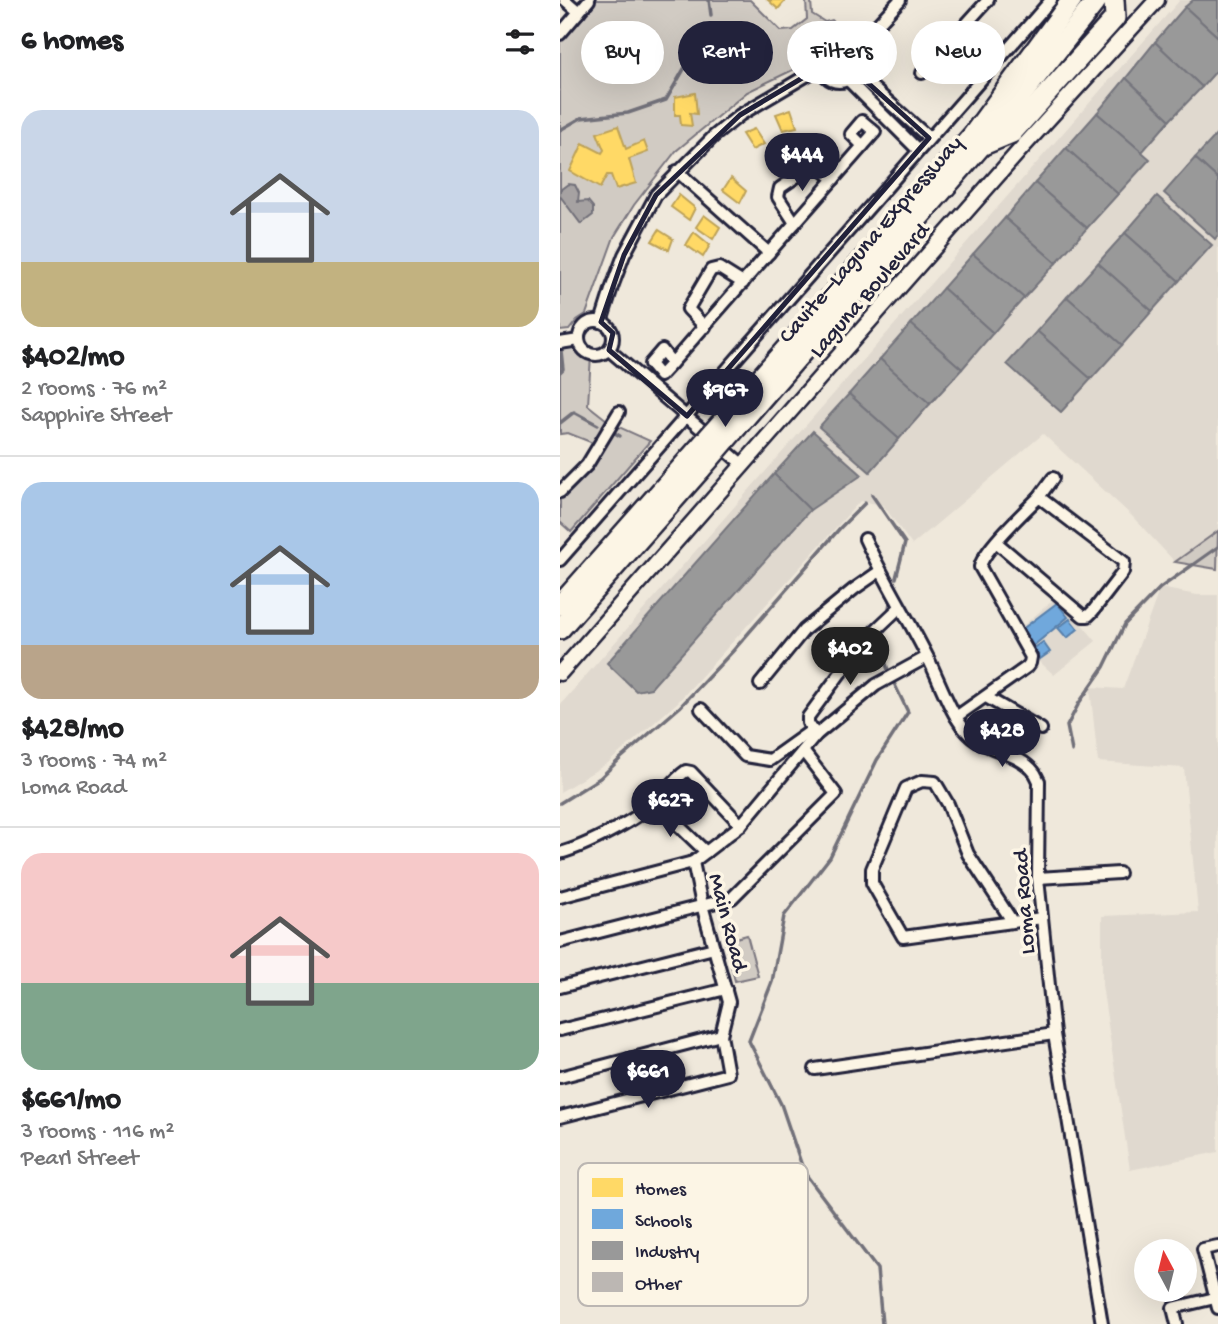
<!DOCTYPE html>
<meta charset="utf-8">
<style>
:root{--surface:#fff;--page:#f2f2f2;--text:#202124;--muted:#757577;--line:#e0e0e0;--accent:#22223b}
body{margin:0;font-family:"Gochi Hand",sans-serif;background:var(--page);color:var(--text);height:100vh;display:flex;flex-direction:column;font-size:26px;white-space:nowrap}
*{box-sizing:border-box;margin:0}
p{font-size:23px;color:var(--muted)}
.icon{flex:none;width:38px;height:38px;fill:none;stroke:currentColor;stroke-width:2;stroke-linecap:round;stroke-linejoin:round}
.map{position:relative;flex:1;overflow:hidden}
.details{display:flex;flex-direction:column;background:var(--surface);width:560px}
.details>*{flex:none}
.guide{position:absolute;left:21px;top:21px;width:532px;height:63px;display:flex;gap:14px}
.needle{width:46px;rotate:353deg}
.tools{position:absolute;left:574px;top:1239px;display:grid;gap:14px}
.tools a{display:grid;place-items:center;width:63px;height:63px;border-radius:50%;background:var(--surface);box-shadow:0 7px 28px #0002;font-size:35px}
.price{position:absolute;translate:-50% -60px;padding:0 16px;border-radius:24px;background:var(--accent);color:#fff;font-size:23px;line-height:46px;filter:drop-shadow(0 2px 4px #0008)}
.price::after{content:'';position:absolute;left:50%;top:42px;width:21px;height:16px;margin-left:-10px;background:inherit;clip-path:polygon(0 0,100% 0,50% 100%)}
.price.on{background:#222;color:#fff}
ul{padding:0;list-style:none}
li{display:grid;align-content:center;gap:14px;height:371px;padding:0 21px}
li+li{border-top:2px solid var(--line)}
li span{display:grid;place-items:center;height:217px;border-radius:21px;color:#555}
li>.icon{margin-inline-start:auto}
span .icon{width:126px;height:126px;fill:#fffc;stroke-width:1}
li b{font-size:30px}
h2{display:flex;justify-content:space-between;align-items:center;height:84px;padding:0 21px;font-size:30px}
.pill{padding:0 24px;border-radius:32px;background:var(--surface);box-shadow:0 7px 28px #0002;font-size:24px;line-height:63px}
.pill.on{background:var(--accent);color:#fff}
main{display:flex;flex:1;min-height:0}
.map>svg:first-child{display:block}
.built{fill:#e0d9cf}
.green{fill:#d1cbc3;stroke:#7a767f;stroke-width:2}
.water{fill:#a6a2a2;stroke:#716f79;stroke-width:2}
.homes{fill:#ffd966;stroke:#bda259;stroke-width:2}
.schools{fill:#6fa8dc;stroke:#5880ac;stroke-width:2}
.industry{fill:#999;stroke:#75757d;stroke-width:2}
.lines{fill:none;stroke-linecap:round;stroke-linejoin:round}
.stream{stroke:#716f79;stroke-width:3.5}
.building{fill:#bcb7b3;stroke:#22223b;stroke-width:2}
.street-casing{stroke:#22223b;stroke-width:16}
.secondary-casing{stroke:#22223b;stroke-width:19}
.highway-casing{stroke:#22223b;stroke-width:24}
.street{stroke:#fcf5e5;stroke-width:10}
.secondary{stroke:#fcf5e5;stroke-width:14}
.highway{stroke:#fcf5e5;stroke-width:19}
.highway-bridge-casing{stroke:#22223b;stroke-width:24;stroke-linecap:butt}
.highway-bridge{stroke:#fcf5e5;stroke-width:19}
.marked{fill:none;stroke:#22223b;stroke-width:5;stroke-linejoin:round}
.labels{text-anchor:middle;stroke-width:7;stroke-linejoin:round;paint-order:stroke}
.street-label{font-size:23px;fill:#22223b;stroke:#fcf5e5}
.key{fill:#fcf5e5;stroke:#bbb6b2;stroke-width:2}
.key-label{font-size:19px;fill:#22223b}
</style>
<main>
<section class="details">
<h2>6 homes<svg class="icon" aria-label="filters" viewBox="0 0 24 24"><path d="M4 7h16M4 17h16"/><circle cx="9" cy="7" r="2"/><circle cx="15" cy="17" r="2"/></svg></h2>
<ul>
<li><span style="background:linear-gradient(#c9d6e8 70%,#c2b280 0)"><svg class="icon" aria-label="home" viewBox="0 0 24 24"><path d="M3 11l9-7 9 7M6 9v11h12V9"/></svg></span><div><b>$402/mo</b><p>2 rooms · 76 m²</p><p>Sapphire Street</p></div></li>
<li><span style="background:linear-gradient(#a9c7e8 75%,#b9a48a 0)"><svg class="icon" aria-label="home" viewBox="0 0 24 24"><path d="M3 11l9-7 9 7M6 9v11h12V9"/></svg></span><div><b>$428/mo</b><p>3 rooms · 74 m²</p><p>Loma Road</p></div></li>
<li><span style="background:linear-gradient(#f6c9c9 60%,#7fa58c 0)"><svg class="icon" aria-label="home" viewBox="0 0 24 24"><path d="M3 11l9-7 9 7M6 9v11h12V9"/></svg></span><div><b>$661/mo</b><p>3 rooms · 116 m²</p><p>Pearl Street</p></div></li>
</ul>
</section>
<div class="map">
<svg width="658" height="1324" viewBox="0 0 658 1324">
<rect width="100%" height="100%" fill="#efe8db"/>
<filter id="ink" filterUnits="userSpaceOnUse"><feTurbulence type="fractalNoise" baseFrequency=".0143" numOctaves="2"/><feDisplacementMap in="SourceGraphic" scale="14" xChannelSelector="R" yChannelSelector="G"/><feConvolveMatrix kernelMatrix="1 2 1 2 8 2 1 2 1" color-interpolation-filters="sRGB"/></filter>
<g filter="url(#ink)">
<g class="built">
<polygon points="620,0 658,0 658,531 615,562 571,515 483,434 352,545 323,505 300,501 118,702 48,763 0,792 0,705"/>
<polygon points="600,588 637,595 658,595 658,1152 570,1170 542,985 542,916 638,912 624,768 538,762 530,687 563,689"/>
<polygon points="498,596 536,641 494,675 480,662 459,629"/>
</g>
<g class="green">
<polygon points="34,0 190,0 221,31 233,30 247,19 246,1 251,1 252,14 265,22 272,20 287,34 281,39 261,38 246,47 241,66 187,92 116,151 74,205 54,237 26,314 17,320 9,330 0,331 0,38"/>
<polygon points="0,343 20,343 23,349 31,355 28,405 52,424 90,441 11,532 0,522 0,492 38,445 8,433 0,434"/>
<polygon points="658,531 657,569 615,562"/>
<polygon points="187,935 198,976 175,981 165,941"/>
</g>
<polygon class="water" points="8,184 15,185 19,193 18,202 28,201 33,207 33,215 21,224 0,196 0,190"/>
<g class="homes">
<polygon points="208,0 226,0 218,9"/>
<polygon points="135,93 137,114 130,113 132,126 121,125 120,115 115,115 115,97"/>
<polygon points="231,109 237,127 223,130 216,114"/>
<polygon points="58,126 66,149 84,141 88,152 69,159 76,183 56,189 51,175 47,175 40,188 10,171 23,143 42,153 44,150 37,133"/>
<polygon points="194,129 204,144 192,150 182,134"/>
<polygon points="171,178 186,191 180,203 163,190"/>
<polygon points="119,195 135,208 129,220 111,207"/>
<polygon points="144,215 160,227 153,239 136,227"/>
<polygon points="99,230 113,239 109,250 92,241"/>
<polygon points="134,232 150,245 143,257 126,245"/>
</g>
<g class="schools">
<polygon points="497,603 508,617 472,647 461,630"/>
<polygon points="510,619 518,629 507,638 498,628"/>
<polygon points="483,642 490,652 480,659 473,649"/>
</g>
<g class="industry">
<polygon points="633,0 658,0 658,37 625,7"/>
<polygon points="625,7 658,37 658,69 642,87 595,42"/>
<polygon points="595,42 642,87 610,120 566,78"/>
<polygon points="566,78 610,120 582,152 537,113"/>
<polygon points="537,113 590,159 558,194 506,148"/>
<polygon points="658,133 658,179 635,158"/>
<polygon points="506,148 558,194 527,228 475,183"/>
<polygon points="635,158 658,179 658,235 655,239 604,193"/>
<polygon points="475,183 527,228 496,263 445,218"/>
<polygon points="597,196 652,245 619,281 565,233"/>
<polygon points="445,218 496,263 464,298 413,254"/>
<polygon points="565,233 619,281 592,311 538,263"/>
<polygon points="413,254 464,298 433,333 383,288"/>
<polygon points="538,263 592,311 562,345 507,297"/>
<polygon points="383,288 433,333 402,369 351,324"/>
<polygon points="507,297 562,345 531,379 477,331"/>
<polygon points="351,324 402,369 370,404 320,359"/>
<polygon points="477,331 531,379 501,412 447,364"/>
<polygon points="320,359 370,404 339,439 289,394"/>
<polygon points="289,394 339,439 310,472 259,427"/>
<polygon points="253,431 302,475 250,510 214,474"/>
<polygon points="214,474 250,510 91,688 76,691 47,663"/>
</g>
<g class="lines">
<g class="stream">
<polyline points="149,0 151,15"/>
<polyline points="0,130 21,118 68,113 106,100 138,45"/>
<polyline points="0,372 3,369 1,351"/>
<polyline points="0,423 14,412 38,425"/>
<polyline points="53,432 60,436"/>
<polyline points="312,495 345,543 336,578"/>
<polyline points="328,613 331,598"/>
<polyline points="325,627 321,649 328,670"/>
<polyline points="512,751 507,726 519,703 544,667 565,624 600,588 658,547"/>
<polyline points="0,803 40,778 61,758 120,707 172,652 280,528 305,503"/>
<polyline points="322,1324 317,1269 244,1172 221,1104 189,1041 212,982 224,916 270,857 317,760 348,712 333,681"/>
</g>
</g>
<polygon class="building" points="523,35 529,40 514,58 508,53"/>
<g class="lines">
<g class="street-casing">
<g id="street">
<polyline points="5,0 19,12"/>
<polyline points="0,34 29,0"/>
<circle cx="279" cy="64" r="18"/>
<polyline points="292,52 340,0"/>
<polyline points="295,72 369,138"/>
<polyline points="362,73 428,0"/>
<polyline points="288,80 358,150"/>
<polyline points="117,171 209,253"/>
<polyline points="235,223 218,197 220,188 255,164 274,179"/>
<circle cx="36" cy="338" r="17"/>
<polyline points="41,322 52,287 64,255 96,195 154,136 180,115 261,67"/>
<polyline points="145,327 128,309 151,270 159,268 183,283"/>
<polyline points="0,343 19,340"/>
<polyline points="49,350 183,465"/>
<polyline points="112,363 102,350 90,364 100,376 112,363 315,132 302,121 291,134 303,146"/>
<polyline points="0,492 27,465 59,412"/>
<polyline points="479,497 493,478"/>
<path d="M305,539C324,580 348,618 368,658C380,682 389,710 405,730C422,751 458,751 474,772C476,774 477,778 479,781L478,878L494,1034L542,1324"/>
<polyline points="0,560 491,0"/>
<polyline points="200,684 244,630 294,589 320,571"/>
<polyline points="426,697 481,729"/>
<polyline points="141,709 185,756 210,760 252,730"/>
<path d="M396,717L467,667L470,663L471,657L420,567C423,550 465,511 479,497L564,562L563,572L533,611L528,616H523L436,542"/>
<polyline points="256,735 248,723 248,717 304,641 340,607"/>
<polyline points="95,803 146,852"/>
<path d="M0,853C26,846 76,820 96,802C106,792 114,779 126,771L131,772L181,825"/>
<polyline points="478,878 559,873"/>
<polyline points="0,897 133,862 181,825 256,735 316,685 367,657"/>
<polyline points="452,921 408,854 388,804 375,782 362,781 346,788 312,869 312,883 343,937 482,918"/>
<polyline points="0,942 172,898 276,794 243,751"/>
<polyline points="0,987 154,948"/>
<polyline points="0,1030 166,989"/>
<polyline points="255,1069 494,1034"/>
<polyline points="0,1077 161,1035"/>
<polyline points="0,1117 168,1074 161,1035 169,1002 142,905 133,862"/>
<polyline points="658,1246 643,1249 658,1308"/>
<polyline points="617,1324 613,1308 655,1298"/>
</g>
</g>
<g class="secondary-casing">
<polyline id="secondary" points="0,673 460,150 597,0"/>
</g>
<g class="highway-casing">
<g id="highway">
<polyline points="423,145 452,133 555,18 554,0"/>
<polyline points="167,416 412,136 512,0"/>
<polyline points="178,426 422,145 537,0"/>
<polyline points="0,605 129,459"/>
<polyline points="0,629 141,469"/>
</g>
</g>
<use href="#street" class="street"/>
<use href="#secondary" class="secondary"/>
<use href="#highway" class="highway"/>
<g class="highway-bridge-casing">
<g id="highway-bridge">
<polyline points="129,459 167,416"/>
<polyline points="141,469 178,426"/>
</g>
</g>
<use href="#highway-bridge" class="highway-bridge"/>
</g>
</g>
<path class="marked" d="M275,47L292,52L297,73L369,138L127,416L49,350L53,333L41,322L64,255L96,195L180,115L259,68L264,54Z"/>
<g class="labels">
<g class="street-label">
<text transform="translate(309 238) rotate(-49)" y="8">Cavite–Laguna Expressway</text>
<text transform="translate(308 289) rotate(-49)" y="8">Laguna Boulevard</text>
<text transform="translate(462 902) rotate(-94)" y="8">Loma Road</text>
<text transform="translate(170 922) rotate(75)" y="8">Main Road</text>
</g>
</g>
<rect x="18" y="1163" width="230" height="143" rx="10" class="key"/>
<rect x="32" y="1178" width="31" height="19" fill="#ffd966"/>
<rect x="32" y="1209" width="31" height="20" fill="#6fa8dc"/>
<rect x="32" y="1241" width="31" height="19" fill="#999"/>
<rect x="32" y="1272" width="31" height="20" fill="#bcb7b3"/>
<g class="key-label">
<text x="75" y="1194">Homes</text>
<text x="75" y="1226">Schools</text>
<text x="75" y="1257">Industry</text>
<text x="75" y="1289">Other</text>
</g>
</svg>
<div class="tools">
<a><svg class="needle" viewBox="-14 -14 28 28"><path d="M0-13l5 13h-10z" fill="#e53935"/><path d="M0 13l5-13h-10z" fill="#757577"/></svg></a>
</div>
<b class="price" style="left:242px;top:193px">$444</b>
<b class="price" style="left:165px;top:429px">$967</b>
<b class="price on" style="left:290px;top:687px">$402</b>
<b class="price" style="left:442px;top:769px">$428</b>
<b class="price" style="left:110px;top:839px">$627</b>
<b class="price" style="left:88px;top:1110px">$661</b>
<div class="guide">
<a class="pill">Buy</a>
<a class="pill on">Rent</a>
<a class="pill">Filters</a>
<a class="pill">New</a>
</div>
</div>
</main>
